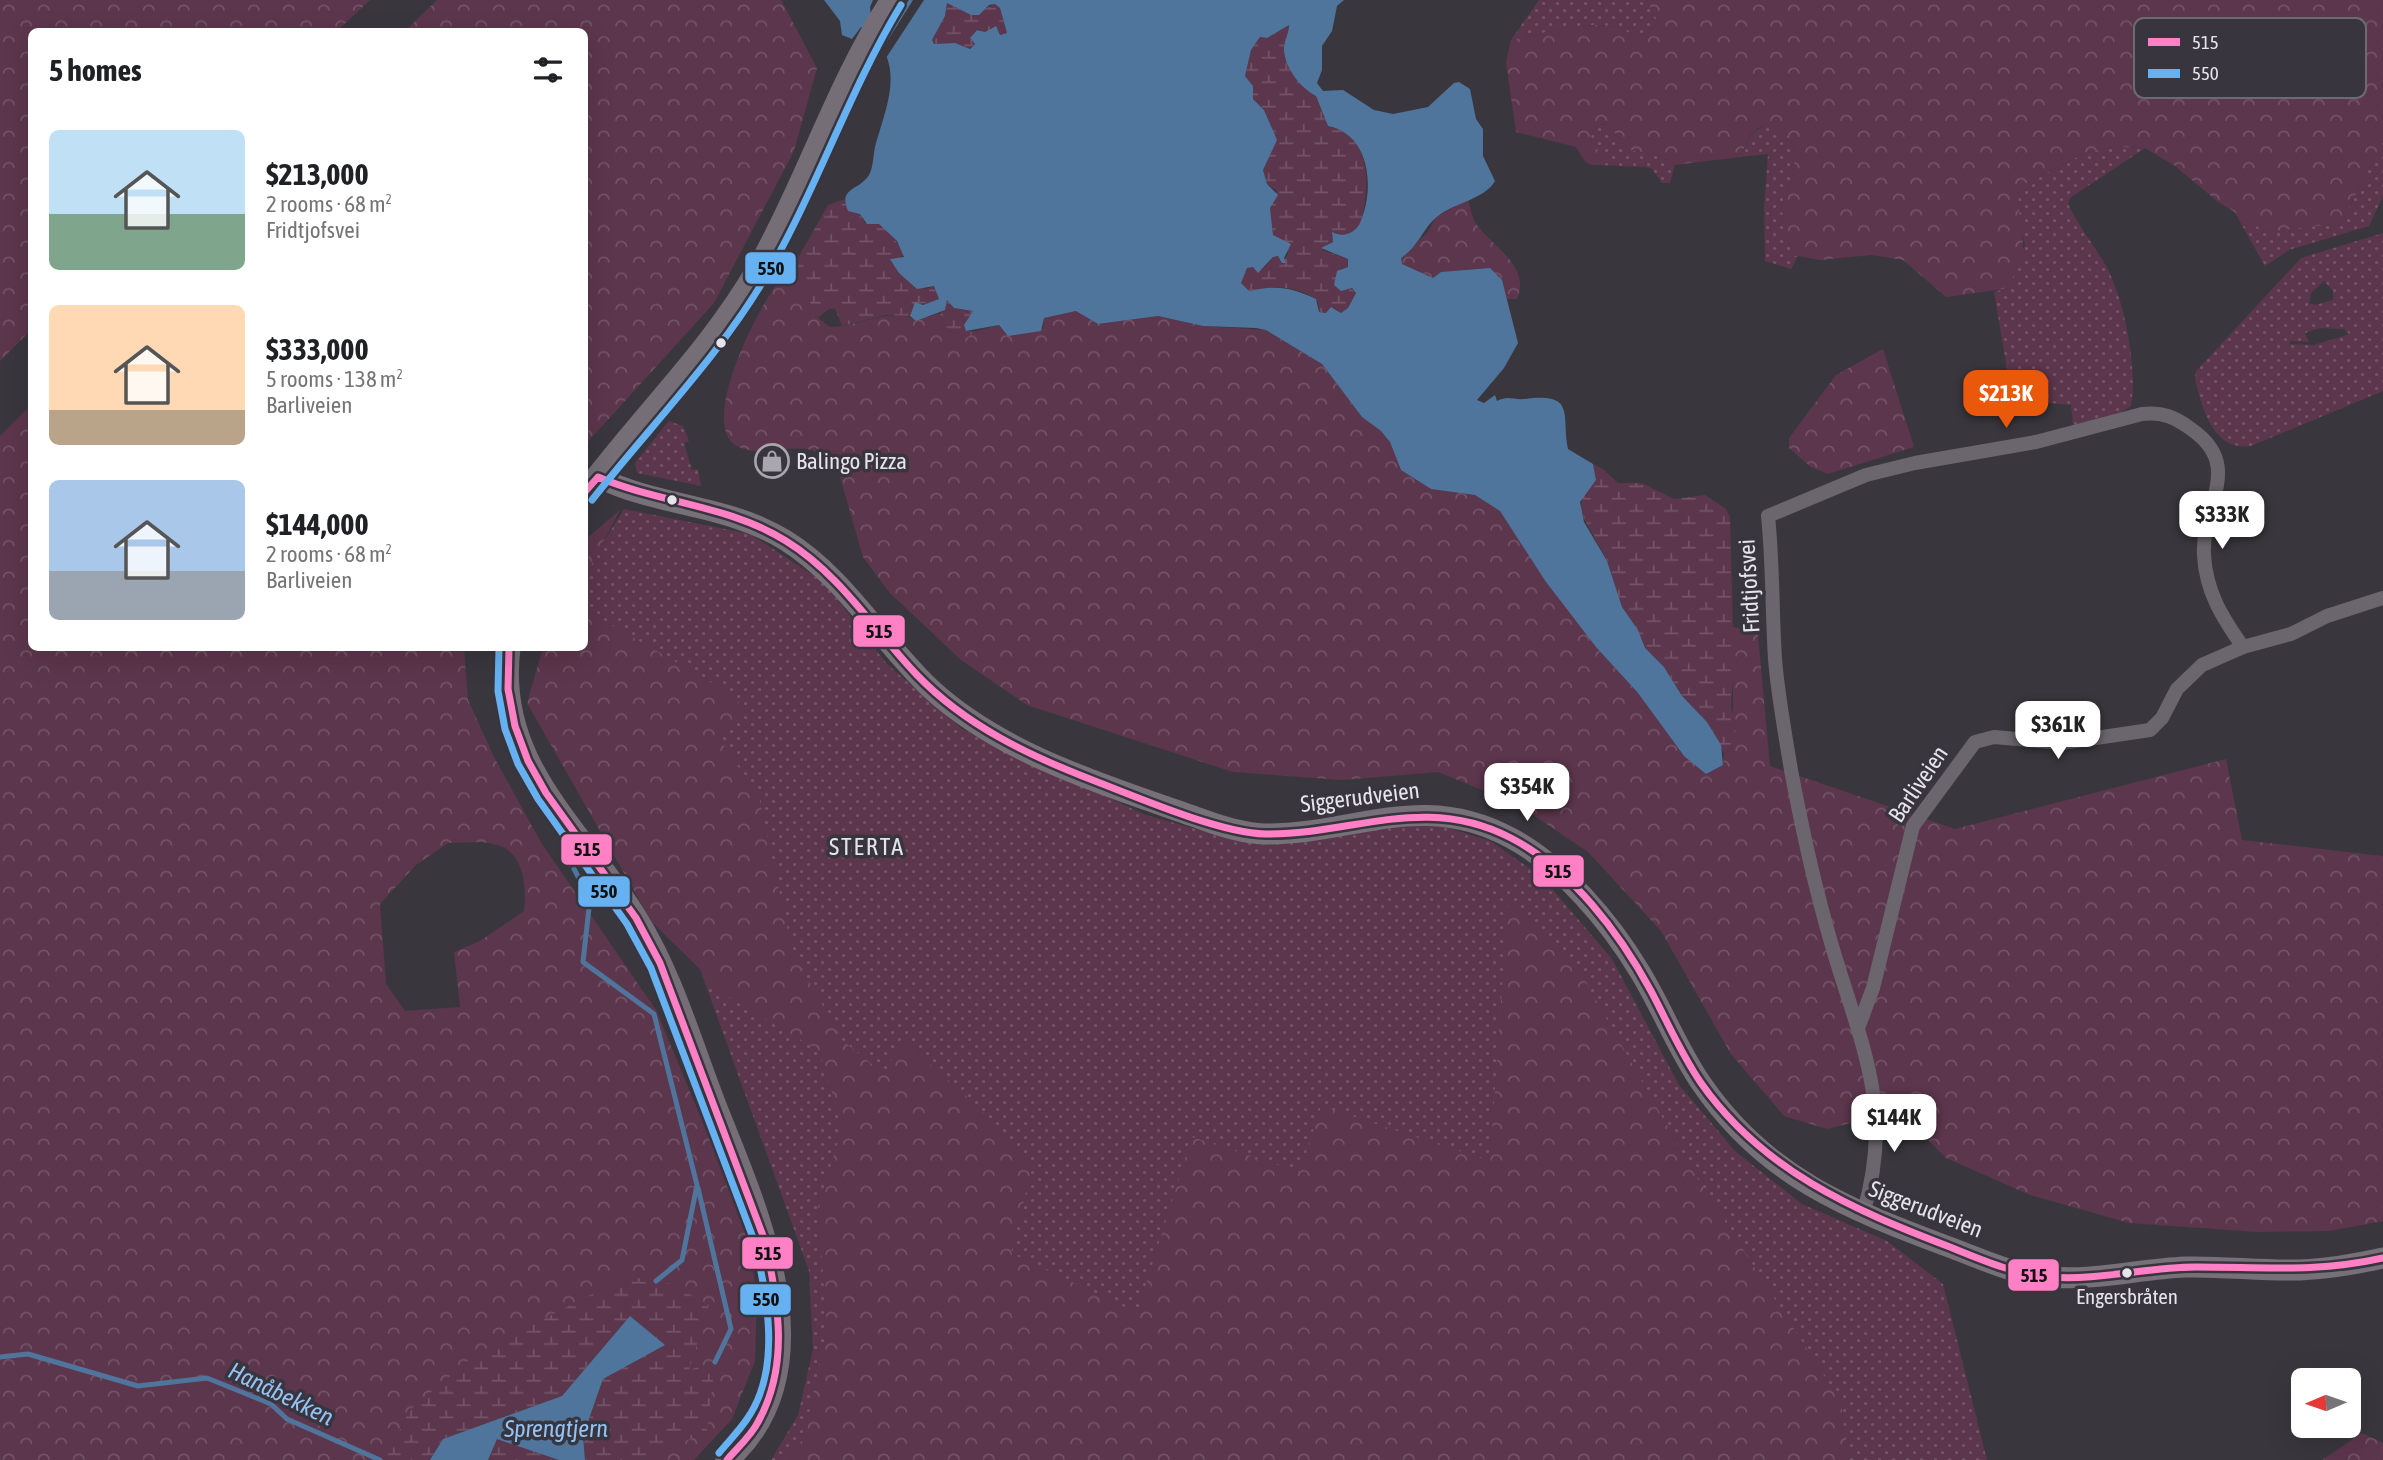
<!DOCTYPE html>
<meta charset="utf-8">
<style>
:root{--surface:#fff;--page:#f2f2f2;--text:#202124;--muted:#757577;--accent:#ea580c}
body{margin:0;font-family:"Asap Condensed",sans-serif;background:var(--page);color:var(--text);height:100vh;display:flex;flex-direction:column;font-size:26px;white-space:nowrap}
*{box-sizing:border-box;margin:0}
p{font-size:23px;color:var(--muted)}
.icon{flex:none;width:38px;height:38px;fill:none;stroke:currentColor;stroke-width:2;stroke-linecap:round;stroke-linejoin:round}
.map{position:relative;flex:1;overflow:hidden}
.sheet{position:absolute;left:28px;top:28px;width:560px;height:623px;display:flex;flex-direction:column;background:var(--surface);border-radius:10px;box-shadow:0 7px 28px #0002}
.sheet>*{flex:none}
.needle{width:46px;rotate:268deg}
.buttons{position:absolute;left:2291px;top:1368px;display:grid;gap:14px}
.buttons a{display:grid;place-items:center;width:70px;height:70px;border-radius:10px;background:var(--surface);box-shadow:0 7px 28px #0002;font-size:35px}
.price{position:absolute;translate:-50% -60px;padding:0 16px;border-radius:14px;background:#fff;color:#222;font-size:23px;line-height:46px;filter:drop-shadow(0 2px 4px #0008)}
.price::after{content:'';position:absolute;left:50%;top:42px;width:21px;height:16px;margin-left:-10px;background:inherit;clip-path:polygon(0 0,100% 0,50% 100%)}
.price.on{background:var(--accent);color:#fff}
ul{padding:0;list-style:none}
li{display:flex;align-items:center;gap:21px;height:175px;padding:0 21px}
li span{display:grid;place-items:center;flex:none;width:196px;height:140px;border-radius:10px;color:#555}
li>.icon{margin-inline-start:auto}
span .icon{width:84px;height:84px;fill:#fffc;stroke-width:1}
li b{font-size:30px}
h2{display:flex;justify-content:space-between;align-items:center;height:84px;padding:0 21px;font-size:30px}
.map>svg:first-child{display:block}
.grass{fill:url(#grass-dots);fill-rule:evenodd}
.forest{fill:url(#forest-crowns);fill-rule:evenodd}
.wetland{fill:url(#wetland-marsh)}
.water{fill:#50759c;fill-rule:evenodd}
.pier{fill:#39373d}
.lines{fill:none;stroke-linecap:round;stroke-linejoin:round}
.stream{stroke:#50759c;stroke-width:5}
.minor{stroke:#6b666d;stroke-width:14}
.secondary{stroke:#767078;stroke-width:21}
.primary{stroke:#756e77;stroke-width:23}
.bus-1-casing{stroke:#38353f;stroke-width:12}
.bus-2-casing{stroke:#38353f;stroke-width:12}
.bus-1{stroke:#ff80c5;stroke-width:7}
.bus-2{stroke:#66b1f2;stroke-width:7}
.bus-dot{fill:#e5e4ea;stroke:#38353f;stroke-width:2.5}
.labels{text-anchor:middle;stroke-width:7;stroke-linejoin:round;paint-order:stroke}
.bus-label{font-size:21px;fill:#e5e4ea;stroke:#38353f}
.poi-label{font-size:23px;fill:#e5e4ea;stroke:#38353f;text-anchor:start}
.street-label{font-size:23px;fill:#e5e4ea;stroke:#38353f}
.neighbourhood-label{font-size:24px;letter-spacing:2px;fill:#e5e4ea;stroke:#38353f}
.water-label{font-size:24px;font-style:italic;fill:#93c3f5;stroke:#38353f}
.key{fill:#38353f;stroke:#6c6a72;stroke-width:2}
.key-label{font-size:19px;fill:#e5e4ea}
.line-badge{stroke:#38353f;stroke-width:2.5}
.pale-badge-label{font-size:19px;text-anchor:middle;font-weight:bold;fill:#111}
</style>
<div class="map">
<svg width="2383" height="1460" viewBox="0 0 2383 1460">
<defs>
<pattern id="grass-dots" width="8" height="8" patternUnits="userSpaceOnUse" patternTransform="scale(1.75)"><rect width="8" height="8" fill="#5c364c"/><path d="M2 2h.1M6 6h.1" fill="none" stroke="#735366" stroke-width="1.8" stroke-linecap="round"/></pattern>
<pattern id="forest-crowns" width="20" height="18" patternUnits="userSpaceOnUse" patternTransform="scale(1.75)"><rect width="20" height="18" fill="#5c364c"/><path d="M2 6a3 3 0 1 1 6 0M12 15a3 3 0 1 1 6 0" fill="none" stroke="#735366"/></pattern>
<pattern id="wetland-marsh" width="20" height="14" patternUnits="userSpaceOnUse" patternTransform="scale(1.75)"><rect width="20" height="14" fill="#5c364c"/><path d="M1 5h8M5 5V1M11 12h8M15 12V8" fill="none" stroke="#735366"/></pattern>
</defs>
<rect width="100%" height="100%" fill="#39373d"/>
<g class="grass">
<path d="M1539,0H1647L1658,22L1647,34C1626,36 1627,29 1611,26C1579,21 1542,34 1511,40Z"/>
<polygon points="1599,124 1608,125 1629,150 1660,156 1675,165 1670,183 1662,183 1652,169 1645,167 1598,165 1603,157 1592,148 1591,134"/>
<path d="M1772,125L1789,135L1794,153V175L1781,206L1792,255L1798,256L1791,269L1765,261L1764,207L1768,154L1740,157C1748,141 1752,126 1772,125Z"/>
<polygon points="2383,142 2383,196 2369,226 2289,250 2265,266 2234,211 2266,232 2343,219"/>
<path d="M2112,147L2145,148L2070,198L2068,204C2078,225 2093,244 2105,264C2124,297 2138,369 2131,406L2120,413L2073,425L2071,405L2017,400L2008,375L1994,292L2004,289L2025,245L2017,213L2019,187L2085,153Z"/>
<path d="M2383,233V391L2251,446C2217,451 2205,417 2198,391C2196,382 2193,379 2197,370L2301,258ZM2324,281L2333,291V300L2315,305L2309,303L2311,293ZM2320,328L2344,329L2349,334L2314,345L2289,344L2291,341L2309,342L2305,333Z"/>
<polygon points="669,421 683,426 689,441 684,443 692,470 698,469 701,486 637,473 635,463"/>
<polygon points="624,509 750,534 825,583 886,663 962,729 1146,815 1246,843 1404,826 1443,826 1490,841 1541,876 1612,959 1679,1085 1736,1152 1802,1204 1887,1241 1943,1284 1987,1460 771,1460 798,1415 813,1349 809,1271 584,648 585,572"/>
</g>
<g class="forest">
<polygon points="0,0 370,0 337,31 32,32 31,330 0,361"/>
<polygon points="437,0 781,0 817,68 794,151 714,303 585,445 584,32 405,31"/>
<path d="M1647,0H2383V142L2343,219L2335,224L2266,232L2217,201L2175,166L2145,148L2112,147L2085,153L2019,187C2015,232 2038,250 2004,289L1946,297L1903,260L1871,255L1820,260L1792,255L1781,206L1794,175V153L1789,135C1757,117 1753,129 1740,157L1675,165L1660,156L1629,150L1608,125L1599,124L1591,134L1592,147L1601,151L1603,157L1598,165C1584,166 1583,157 1576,147L1516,132L1506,62L1511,40C1542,34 1579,21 1611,26C1627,29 1626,36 1647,34L1658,22Z"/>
<path d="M1468,199C1470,207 1472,218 1477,225C1493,247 1531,266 1517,299H1505L1502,280L1485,268L1439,273L1433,278L1402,264L1401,258L1427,233L1436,217Z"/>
<path d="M794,271L818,318L830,327C855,328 895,305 916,321L940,313L944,325L963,340L976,331L999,325L1002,330L1043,328L1044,318L1076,311L1098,324L1158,316L1203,326L1266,330L1322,364L1362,417L1381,431L1390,442L1401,470L1431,489L1475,495L1500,511L1596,647L1638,693L1684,756L1723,765L1724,754L1733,746V627L1752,630L1758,635L1770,766L1955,829L2226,759L2242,840L2383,856V1221L2330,1231L2258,1232L2129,1223L2030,1195L1946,1158L1899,1111L1827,1129L1784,1116L1731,1054L1661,931L1588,852L1517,804L1438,772L1342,780L1233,772L1027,705L961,660L889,592L863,557L836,463C827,458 816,450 807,449C784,446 758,457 737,446C697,425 760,303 780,280C784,276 789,274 794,271Z"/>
<polygon points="1883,349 1914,447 1828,474 1811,467 1789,448 1789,438 1836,375"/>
<path d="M31,405L32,648H464L468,700L494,757L542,844L656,1010L743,1219L757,1292L755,1361L732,1419L694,1460H643L707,1431L714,1362L689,1371L627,1276L561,1312L409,1411L385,1460H0V436ZM448,843C463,843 479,841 493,844C524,849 527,886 524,911L480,941L454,952L460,1007L405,1011L386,984L380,904L416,865Z"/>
<polygon points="620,510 585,577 585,540"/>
<polygon points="585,610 737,697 741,713 720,740 759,797 792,950 841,1039 885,1075 901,1039 971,1100 1033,1163 1011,1253 1137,1313 1192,1137 1300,1172 1321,1106 1490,1161 1508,898 1574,961 1692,1170 1841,1402 1848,1460 784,1460 804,1438 827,1327 818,1207 843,1126 818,1050 728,997 652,922 527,703 543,648 584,648"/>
<polygon points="2362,1433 2383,1443 2383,1460 2322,1460"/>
</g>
<g class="wetland">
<polygon points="947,3 971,15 995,4 1000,8 1007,33 1000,35 998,29 985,32 977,29 970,38 975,44 969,49 955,43 934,44 932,40 945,16"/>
<path d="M1289,25C1289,33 1285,39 1284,46C1283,66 1300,88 1316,96L1328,126C1367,135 1370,175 1364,207C1363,216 1361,227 1353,232C1346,236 1339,234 1332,236L1333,242L1322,250L1348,259L1349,267L1341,268L1347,290L1351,288L1356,293L1348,308L1341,313L1334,308L1326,313L1319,312L1318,302C1298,284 1273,286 1249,291L1240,282L1247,268L1265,267L1274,256L1280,257L1282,263L1288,254L1287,245L1273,235L1270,208L1277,191L1267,184L1263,170L1276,140L1264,110L1253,99V86L1245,76L1251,50L1260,37L1267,38Z"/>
<polygon points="845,199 846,206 860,214 865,223 879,224 887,229 905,254 900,258 892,258 899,273 925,289 934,286 939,298 933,303 914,304 910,316 886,315 842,326 835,309 830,308 818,318 794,271 794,265 828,205"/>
<polygon points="947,300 958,309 973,311 964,325 966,331 976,331 963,340 944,325 940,313 945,310"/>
<polygon points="1593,464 1603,469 1618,483 1642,483 1674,499 1705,495 1726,509 1730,517 1734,665 1731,706 1736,728 1733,746 1724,754 1707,722 1682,696 1664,667 1644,648 1638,630 1622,607 1607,561 1580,511 1583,496 1596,480"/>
<polygon points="627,1276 672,1284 709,1305 689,1370 715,1362 707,1431 643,1460 585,1460 583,1436 603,1379 664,1345 630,1316 562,1396 443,1439 430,1460 385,1460 409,1411 476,1354"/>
<polygon points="497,1438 559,1460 488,1460"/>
</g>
<g class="water">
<path d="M824,0H873L870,7L871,17L887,29L909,0H1344L1337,6L1332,31L1322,46V70L1317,83L1323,91L1343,90L1374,110L1393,114L1428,107L1454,83L1459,82L1470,89L1476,119L1483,129V156L1495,181C1485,199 1454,203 1438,216C1423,227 1421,244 1401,258L1402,264L1433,278L1441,272L1490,268L1502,280L1518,343L1504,368L1477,400L1484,403L1495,395L1497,401C1508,395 1513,400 1524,399C1577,392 1561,415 1568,449L1593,464L1596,480L1580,502L1584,522L1607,561L1622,607L1638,630L1645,648L1664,667L1682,696L1707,722L1721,745L1723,765L1706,774L1684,756L1638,693L1596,647L1546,582L1500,511L1475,495L1431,489L1401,470L1390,442L1381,431L1362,417L1322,364L1266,330L1256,328L1203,326L1158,316L1098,324L1076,311L1044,318L1041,331L1008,336L999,325L966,331L964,325L973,311L954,308L947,300L945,310L916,321L910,316L915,302L923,305L939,299L934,286L917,289L899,273L890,259L904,257L897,241L879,224H867L860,214L848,211C838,187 859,191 869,175C874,166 873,153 876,143C889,99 907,58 861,27L852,39L842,35L840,21ZM947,3L971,15H979L989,5L995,4L1000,8L1007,33L1000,35L996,26L985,32L977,30L970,38L975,44L970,49L955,43L934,44L932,40L945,16ZM1289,25C1289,33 1285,39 1284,47C1283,66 1300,88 1316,96L1328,126C1372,135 1375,192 1359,225C1352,235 1342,237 1332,232L1333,242L1321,248L1348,259V267L1337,271L1334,285L1341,291L1352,288L1356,293L1348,308L1341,313L1331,307L1326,313L1319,312L1316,299C1290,287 1277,285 1249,291L1241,283L1247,268L1253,267L1258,273L1273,257L1278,256L1282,263H1286L1284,258L1291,244L1273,235L1270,208L1278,195L1267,184L1263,170L1277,140L1264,110L1253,99V86L1245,76L1251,50L1260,37L1267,38Z"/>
<polygon points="630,1316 665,1345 603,1379 583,1436 585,1460 559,1460 497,1439 488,1460 430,1460 443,1439 562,1396"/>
</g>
<polygon class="pier" points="913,0 924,0 884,61 881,51"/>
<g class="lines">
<g class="stream">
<polyline points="574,869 590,899 583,962 654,1014 697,1185 682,1260 656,1281"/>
<polyline points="698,1188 731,1329 715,1362"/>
<polyline points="0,1357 28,1354 138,1386 207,1378 271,1404 287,1419 380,1460"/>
</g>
<g class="minor">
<polyline points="1858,1028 1873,988 1913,826 1975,742 1994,737 2062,743 2150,730 2162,718 2177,689 2202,665 2243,647 2291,634 2327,616 2383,598"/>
<path d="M1863,1214C1895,1109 1861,1045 1832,946C1815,888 1802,829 1791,770C1785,733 1778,696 1775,659C1772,612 1773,564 1768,516L1866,475L1915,463L2036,442L2142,414C2163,412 2175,417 2191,429C2245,466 2201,505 2204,555C2206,592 2222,617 2243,647"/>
</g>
<path class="secondary" d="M598,477C658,507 727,504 785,540C846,578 880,641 931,689C1005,757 1112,787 1204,820C1223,827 1243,833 1264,834C1354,835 1421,789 1511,838C1563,866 1610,922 1640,972C1662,1008 1677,1048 1701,1083C1765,1177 1848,1209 1949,1247C1982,1259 2014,1275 2049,1277C2094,1281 2140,1269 2185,1267C2223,1266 2262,1271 2300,1270C2328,1269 2356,1264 2383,1258"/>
<g class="primary">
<path d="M584,494C641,417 712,350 759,267C808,180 837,84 892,0"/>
<path d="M509,648C494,764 581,828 636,918C672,976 691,1044 716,1108C757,1211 830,1369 727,1460"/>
</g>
<g class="bus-1-casing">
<g id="bus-1">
<path d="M584,493L598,477C659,503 729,505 786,541C840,574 874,630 917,675C966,726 1030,756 1095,781C1139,798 1220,833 1265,834C1353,835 1425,793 1511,838C1572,870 1619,932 1651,991C1667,1021 1681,1054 1701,1083C1762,1170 1853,1210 1950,1247C1982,1260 2014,1274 2049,1277C2099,1281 2147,1267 2196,1267C2263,1267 2316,1273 2383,1258"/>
<path d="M509,648L508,689L515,726L528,761L546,793L636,918L660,963L765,1241C778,1301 790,1365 758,1422C751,1436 737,1448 727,1460"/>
</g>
</g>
<g class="bus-2-casing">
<g id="bus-2">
<path d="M592,500C651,425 720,356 768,273C818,186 849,91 901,5"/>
<path d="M499,648L498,691L505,729L518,764L538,799L627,924L651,968L755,1243C767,1298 782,1369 747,1419C739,1431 728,1442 719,1453"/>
</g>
</g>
<use href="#bus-1" class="bus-1"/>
<use href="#bus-2" class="bus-2"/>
</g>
<defs>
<g id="shop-ring" transform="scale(1.75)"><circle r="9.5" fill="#38353f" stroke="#a9a7ad" stroke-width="1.5"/><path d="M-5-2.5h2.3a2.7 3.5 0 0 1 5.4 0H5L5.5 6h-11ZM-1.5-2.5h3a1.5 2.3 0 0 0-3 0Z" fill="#a9a7ad"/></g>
</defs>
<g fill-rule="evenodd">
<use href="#shop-ring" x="772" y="461"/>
</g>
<g class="bus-dot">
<circle cx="721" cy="343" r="6"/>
<circle cx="672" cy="500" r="6"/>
<circle cx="2127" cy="1273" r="6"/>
</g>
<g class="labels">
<g class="bus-label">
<text x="2127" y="1304">Engersbråten</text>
</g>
<g class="poi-label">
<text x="796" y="469">Balingo Pizza</text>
</g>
<g class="street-label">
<text transform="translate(1749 586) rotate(-93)" y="8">Fridtjofsvei</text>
<text transform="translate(1918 784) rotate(-56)" y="8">Barliveien</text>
<text transform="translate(1360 797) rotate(-7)" y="8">Siggerudveien</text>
<text transform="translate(1926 1209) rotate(21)" y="8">Siggerudveien</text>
</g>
<g class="neighbourhood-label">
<text x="867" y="855">STERTA</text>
</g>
<g class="water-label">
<text transform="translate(281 1394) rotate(26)" y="8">Hanåbekken</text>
<text x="556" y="1437">Sprengtjern</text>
</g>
</g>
<rect x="2134" y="18" width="232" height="80" rx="10" class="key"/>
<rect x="2148" y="38" width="32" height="8" fill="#ff80c5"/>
<rect x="2148" y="69" width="32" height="9" fill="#66b1f2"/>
<g class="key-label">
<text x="2192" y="49">515</text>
<text x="2192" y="80">550</text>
</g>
<g class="line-badge">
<rect x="744" y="251" width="53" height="34" rx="7" fill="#66b1f2"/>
<rect x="852" y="614" width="54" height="34" rx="7" fill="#ff80c5"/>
<rect x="560" y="833" width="53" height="33" rx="7" fill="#ff80c5"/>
<rect x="1532" y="854" width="53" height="34" rx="7" fill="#ff80c5"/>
<rect x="577" y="875" width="54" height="33" rx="7" fill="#66b1f2"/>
<rect x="741" y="1236" width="53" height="34" rx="7" fill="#ff80c5"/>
<rect x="2007" y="1258" width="53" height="34" rx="7" fill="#ff80c5"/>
<rect x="739" y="1283" width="53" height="33" rx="7" fill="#66b1f2"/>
</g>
<g class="pale-badge-label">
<text x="771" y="275">550</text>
<text x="879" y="638">515</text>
<text x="587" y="856">515</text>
<text x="1558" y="878">515</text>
<text x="604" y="898">550</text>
<text x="768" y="1260">515</text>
<text x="2034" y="1282">515</text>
<text x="766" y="1306">550</text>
</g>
</svg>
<div class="buttons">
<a><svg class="needle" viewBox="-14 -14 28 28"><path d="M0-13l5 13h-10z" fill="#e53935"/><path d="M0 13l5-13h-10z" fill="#757577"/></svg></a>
</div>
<b class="price on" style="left:2006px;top:430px">$213K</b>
<b class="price" style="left:2222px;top:551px">$333K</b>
<b class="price" style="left:2058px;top:761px">$361K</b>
<b class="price" style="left:1527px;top:823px">$354K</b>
<b class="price" style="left:1894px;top:1154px">$144K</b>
<section class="sheet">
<h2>5 homes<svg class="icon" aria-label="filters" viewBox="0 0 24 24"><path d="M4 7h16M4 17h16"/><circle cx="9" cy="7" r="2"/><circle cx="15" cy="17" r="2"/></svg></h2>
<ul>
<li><span style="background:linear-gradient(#bfe0f5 60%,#7fa58c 0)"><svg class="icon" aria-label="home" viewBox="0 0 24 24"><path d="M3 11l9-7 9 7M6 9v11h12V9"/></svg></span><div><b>$213,000</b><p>2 rooms · 68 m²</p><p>Fridtjofsvei</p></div></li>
<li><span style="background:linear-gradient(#ffd9b3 75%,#b9a48a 0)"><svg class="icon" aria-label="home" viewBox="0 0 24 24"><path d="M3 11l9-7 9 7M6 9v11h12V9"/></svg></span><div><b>$333,000</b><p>5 rooms · 138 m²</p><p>Barliveien</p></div></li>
<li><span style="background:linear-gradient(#a9c7e8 65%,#9aa5b1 0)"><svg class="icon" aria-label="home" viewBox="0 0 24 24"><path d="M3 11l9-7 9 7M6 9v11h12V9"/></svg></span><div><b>$144,000</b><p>2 rooms · 68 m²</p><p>Barliveien</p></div></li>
</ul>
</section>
</div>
